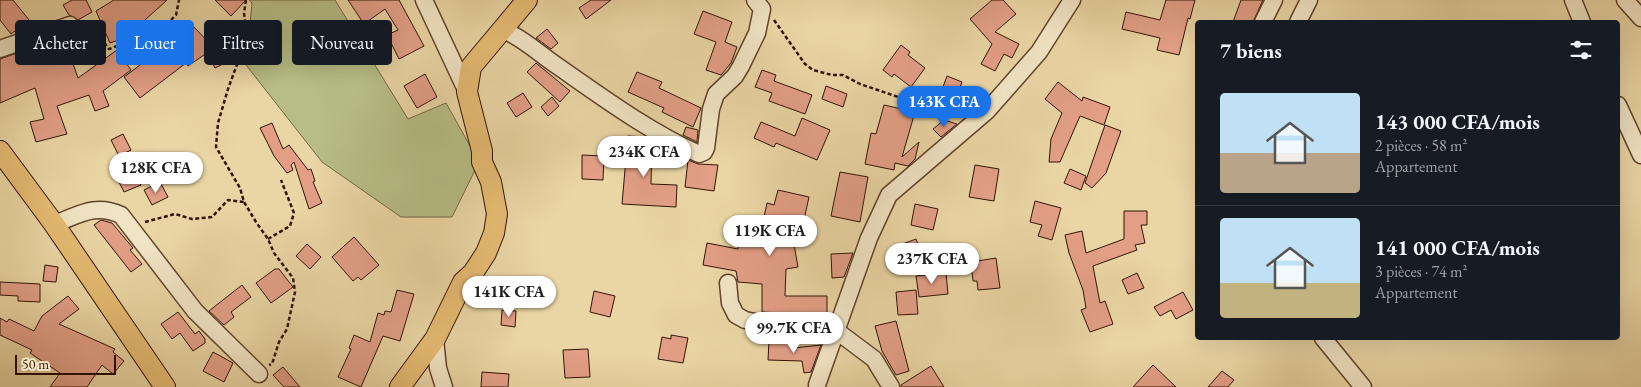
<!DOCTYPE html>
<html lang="fr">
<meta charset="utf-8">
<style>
:root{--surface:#171b24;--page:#242831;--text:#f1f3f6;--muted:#9ea1a6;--line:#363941;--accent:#1a73e8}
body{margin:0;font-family:"EB Garamond",serif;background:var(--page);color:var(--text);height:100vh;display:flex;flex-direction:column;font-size:19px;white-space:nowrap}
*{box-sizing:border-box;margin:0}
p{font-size:16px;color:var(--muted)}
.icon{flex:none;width:28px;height:28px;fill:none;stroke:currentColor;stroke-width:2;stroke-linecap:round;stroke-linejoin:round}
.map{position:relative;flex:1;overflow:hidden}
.side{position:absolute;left:1195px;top:20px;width:425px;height:320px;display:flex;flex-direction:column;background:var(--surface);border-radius:5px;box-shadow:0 5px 20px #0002}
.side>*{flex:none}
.banner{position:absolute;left:15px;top:20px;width:475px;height:45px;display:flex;gap:10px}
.scale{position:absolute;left:15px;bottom:12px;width:101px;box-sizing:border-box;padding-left:5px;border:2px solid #331403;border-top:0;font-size:14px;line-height:18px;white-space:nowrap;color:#331403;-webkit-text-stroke:4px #f1e4c4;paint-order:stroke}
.price{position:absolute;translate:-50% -42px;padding:0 11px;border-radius:18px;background:#fff;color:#222;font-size:16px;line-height:32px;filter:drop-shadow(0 1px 2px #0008)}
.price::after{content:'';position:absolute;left:50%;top:30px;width:15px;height:11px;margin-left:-8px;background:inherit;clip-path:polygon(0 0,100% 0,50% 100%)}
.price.active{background:var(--accent);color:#fff}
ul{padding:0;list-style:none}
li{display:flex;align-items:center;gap:15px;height:125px;padding:0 25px}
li+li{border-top:1px solid var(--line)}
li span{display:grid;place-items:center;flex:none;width:140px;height:100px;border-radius:5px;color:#555}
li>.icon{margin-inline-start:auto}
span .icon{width:60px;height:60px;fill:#fffc;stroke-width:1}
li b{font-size:21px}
h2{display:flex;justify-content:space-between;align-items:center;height:60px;padding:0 25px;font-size:21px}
.tag{padding:0 18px;border-radius:5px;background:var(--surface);box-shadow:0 5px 20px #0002;font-size:18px;line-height:45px}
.tag.active{background:var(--accent);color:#fff}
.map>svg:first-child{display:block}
.green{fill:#b7bd85;stroke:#756844}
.building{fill:#e29f86;stroke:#331403}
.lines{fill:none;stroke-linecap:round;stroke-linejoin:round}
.minor-casing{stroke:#61442b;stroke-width:19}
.major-casing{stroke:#331403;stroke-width:22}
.path{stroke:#331403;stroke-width:2.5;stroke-dasharray:4 2.5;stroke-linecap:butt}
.minor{stroke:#f1e4c4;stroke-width:16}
.major{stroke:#e5ba72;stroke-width:20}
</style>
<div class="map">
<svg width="1641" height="387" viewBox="0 0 1641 387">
<rect width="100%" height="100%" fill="#ead5a4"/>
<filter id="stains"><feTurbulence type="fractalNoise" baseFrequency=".004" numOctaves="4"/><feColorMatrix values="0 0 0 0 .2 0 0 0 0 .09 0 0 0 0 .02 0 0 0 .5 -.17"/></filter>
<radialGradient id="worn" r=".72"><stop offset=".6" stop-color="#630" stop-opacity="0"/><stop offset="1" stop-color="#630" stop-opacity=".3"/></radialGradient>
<polygon class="green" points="249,0 335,0 408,119 446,103 479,162 452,217 401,217 322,162 246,65 252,3"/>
<g class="building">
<polygon points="0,0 13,0 29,20 11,34 0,20"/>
<polygon points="72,0 86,0 92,12 78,20 69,15 63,5"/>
<polygon points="114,0 167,0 145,20 149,29 110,43 96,11"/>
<polygon points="215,0 246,0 231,16"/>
<polygon points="348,0 399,0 424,46 399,59 387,35 398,30 385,9 364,24"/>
<polygon points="591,0 611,0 586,19 579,8"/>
<polygon points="992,0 1003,0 1016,14 995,32 1019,44 1012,58 1004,54 995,71 981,64 992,44 970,19"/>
<polygon points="1166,0 1195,0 1190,19 1188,18 1179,55 1157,50 1160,38 1122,29 1126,12 1160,20"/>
<polygon points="1241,0 1263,0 1253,22 1233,22"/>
<polygon points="703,11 732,22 725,42 737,47 731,63 721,75 706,70 716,42 694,34"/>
<polygon points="191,24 214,48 188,66 186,63 140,98 124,77 164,47 158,39 171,26 180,35"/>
<polygon points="547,29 558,43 551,49 536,38"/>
<polygon points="79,31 85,50 70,55 78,78 117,50 131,70 103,91 109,106 95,111 89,95 57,106 67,134 36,142 30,122 44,119 35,88 0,103 0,59"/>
<polygon points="901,45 910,52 908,55 925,68 911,87 894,74 892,77 883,70"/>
<polygon points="219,48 227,62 215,68 208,54"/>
<polygon points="536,63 570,91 560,102 527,72"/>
<polygon points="762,70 776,75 774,81 812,95 805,114 769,101 772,93 755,87"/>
<polygon points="637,72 662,82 659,88 701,108 693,127 662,112 664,108 628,92"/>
<polygon points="425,74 437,97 417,108 404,86"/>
<polygon points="947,76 962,82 954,104 939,98"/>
<polygon points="1058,82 1082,101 1083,97 1110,107 1104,125 1080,116 1060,162 1049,162 1051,139 1062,113 1045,99"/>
<polygon points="826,86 847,94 843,107 822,99"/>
<polygon points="523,93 532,107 516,117 507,103"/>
<polygon points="552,97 559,106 548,116 541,107"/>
<polygon points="884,105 915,112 902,157 919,142 915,159 908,166 895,163 894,170 865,164 871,133 876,134"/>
<polygon points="802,118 830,130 817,160 776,143 774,147 754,138 761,122 795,136"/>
<polygon points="944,120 957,124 941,137 933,129"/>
<polygon points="272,123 283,149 289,145 308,170 311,169 315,181 313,182 322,203 309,209 294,162 291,165 293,170 287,173 274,156 260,128"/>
<polygon points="1105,125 1121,131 1106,173 1092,188 1085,183"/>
<polygon points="686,127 698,130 697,142 683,135"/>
<polygon points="123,134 131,150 119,156 111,140"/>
<polygon points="628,136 646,137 652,141 651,184 677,185 676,207 622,204"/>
<polygon points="582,155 604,156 603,180 582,179"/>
<polygon points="688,160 698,164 718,165 714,191 685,187"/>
<polygon points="975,165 999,169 994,201 969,197"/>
<polygon points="133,168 141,185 124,192 116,176"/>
<polygon points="1070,169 1086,176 1081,190 1064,183"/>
<polygon points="840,172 868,177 860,222 831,216"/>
<polygon points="160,182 168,197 152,205 144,190"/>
<polygon points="778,190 809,197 802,229 791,227 798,267 786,269 785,296 827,296 827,316 762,312 762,284 738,282 736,271 703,265 707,243 738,249 739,229 761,231 767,203 774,205"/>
<polygon points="1035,201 1061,208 1052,240 1038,236 1042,225 1030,222"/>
<polygon points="915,204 938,209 933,230 911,225"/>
<polygon points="1124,211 1147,211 1147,225 1141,225 1145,243 1135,245 1137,250 1093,266 1100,303 1105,301 1113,324 1090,332 1081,310 1086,308 1083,290 1069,253 1065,235 1082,231 1086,253 1124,239"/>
<polygon points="101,220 112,223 133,248 130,250 142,264 131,272 94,225"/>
<polygon points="354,237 379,265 361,280 358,277 353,281 332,257"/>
<polygon points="916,239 922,255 906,261 900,245"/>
<polygon points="307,244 321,257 310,269 296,256"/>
<polygon points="853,253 844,277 832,278 831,254"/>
<polygon points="996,258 1000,288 978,290 977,281 973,281 971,262"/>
<polygon points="45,265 58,267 56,282 43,281"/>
<polygon points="275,269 279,269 293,287 271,303 256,283"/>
<polygon points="946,273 948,294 919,297 916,276"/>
<polygon points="1137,273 1144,288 1128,294 1122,280"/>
<polygon points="0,282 40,284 40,302 18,301 18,296 0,295"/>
<polygon points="242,285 251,297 231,312 234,317 224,325 209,311"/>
<polygon points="397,290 414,294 400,341 383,336 361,387 338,377 351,349 349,348 354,335 370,342 378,313 384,315 385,311 391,312"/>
<polygon points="916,290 918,314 898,315 896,292"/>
<polygon points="594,291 615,296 610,317 590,312"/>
<polygon points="1183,292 1193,310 1176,319 1171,310 1160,316 1154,307"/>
<polygon points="68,296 79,309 59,324 115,349 113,352 124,361 113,374 102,365 87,387 50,387 60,373 30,353 32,350 0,335 0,318 7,322 9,319 34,331 42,316"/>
<polygon points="502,310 516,311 515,327 501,325"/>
<polygon points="178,312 195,334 199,331 205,339 205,343 193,351 180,333 172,339 161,324"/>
<polygon points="896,321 909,371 896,375 882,351 875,326"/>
<polygon points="671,335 688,338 683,363 658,359 662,337 671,339"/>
<polygon points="769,341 793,342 793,348 821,345 811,372 804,373 802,361 768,360"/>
<polygon points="588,349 590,377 565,378 563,350"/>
<polygon points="213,352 233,363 224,382 203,371"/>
<polygon points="1153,365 1176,387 1133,387"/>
<polygon points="931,366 944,387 901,387 901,385"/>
<polygon points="283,367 300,387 284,387 273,375"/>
<polygon points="1222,371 1234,380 1228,387 1208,387"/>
<polygon points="482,372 509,374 508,387 481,387"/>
</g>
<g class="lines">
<g class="minor-casing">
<g id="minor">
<polyline points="424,0 467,92"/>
<polyline points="1573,0 1582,22"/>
<polyline points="1625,0 1641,18"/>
<polyline points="1263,22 1274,0"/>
<polyline points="1298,22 1309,0"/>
<path d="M502,29C524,39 537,52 556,65C602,97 648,131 699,154L704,152L706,148L711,109L716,94L735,76L741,66L757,33L762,9L755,0"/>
<polyline points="0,49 70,25"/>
<polyline points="1618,105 1641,155"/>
<path d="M54,224C79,215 95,203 121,215L195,311L259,374"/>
<polyline points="728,283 730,303 736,315 745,320 774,326 830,326 874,359 891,387"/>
<polyline points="1323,338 1363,387"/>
<polyline points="435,339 438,368 444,387"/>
<polyline points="817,385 869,238 889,195 987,111 1039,52 1072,0"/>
</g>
</g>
<g class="major-casing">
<g id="major">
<polyline points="0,151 54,224 165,387"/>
<polyline points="400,387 435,339 463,282 473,273 486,253 494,233 497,214 491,182 482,162 482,151 467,92 471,67 527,0"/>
</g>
</g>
<g class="path">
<polyline points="246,0 244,13 247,37 228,89 218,123 216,147 240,188 244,202 256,222 268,239 274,253 293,278 295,292 287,329 279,342 272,364 269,365"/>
<polyline points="774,20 805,64 813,70 832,75 843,75 860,84 910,101 960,104 977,101"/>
<polyline points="83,29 100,37 109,49 117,46 133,53 145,46 176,15 179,0"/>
<polyline points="145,222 175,214 192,219 212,217 228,200 244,202"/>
<polyline points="268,239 290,226 294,213 281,180"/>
</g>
<use href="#minor" class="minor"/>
<use href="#major" class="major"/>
</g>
<rect width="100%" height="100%" filter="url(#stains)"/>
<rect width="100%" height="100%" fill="url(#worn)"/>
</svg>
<div class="scale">50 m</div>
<b class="price active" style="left:944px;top:128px">143K CFA</b>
<b class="price" style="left:644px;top:178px">234K CFA</b>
<b class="price" style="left:156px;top:194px">128K CFA</b>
<b class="price" style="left:770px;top:257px">119K CFA</b>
<b class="price" style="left:932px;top:285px">237K CFA</b>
<b class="price" style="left:509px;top:318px">141K CFA</b>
<b class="price" style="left:794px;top:354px">99.7K CFA</b>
<div class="banner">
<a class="tag">Acheter</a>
<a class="tag active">Louer</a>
<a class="tag">Filtres</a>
<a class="tag">Nouveau</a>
</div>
<section class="side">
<h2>7 biens<svg class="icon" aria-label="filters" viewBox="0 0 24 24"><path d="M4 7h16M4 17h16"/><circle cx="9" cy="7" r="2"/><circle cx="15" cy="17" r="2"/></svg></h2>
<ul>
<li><span style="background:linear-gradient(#bfe0f5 60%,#b9a48a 0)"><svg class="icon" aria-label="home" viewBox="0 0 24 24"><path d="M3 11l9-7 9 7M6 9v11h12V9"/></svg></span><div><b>143 000 CFA/mois</b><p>2 pièces · 58 m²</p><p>Appartement</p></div></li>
<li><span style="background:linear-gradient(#bfe0f5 65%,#c2b280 0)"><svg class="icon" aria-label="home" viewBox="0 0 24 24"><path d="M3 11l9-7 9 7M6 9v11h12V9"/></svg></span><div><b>141 000 CFA/mois</b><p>3 pièces · 74 m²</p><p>Appartement</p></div></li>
</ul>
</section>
</div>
